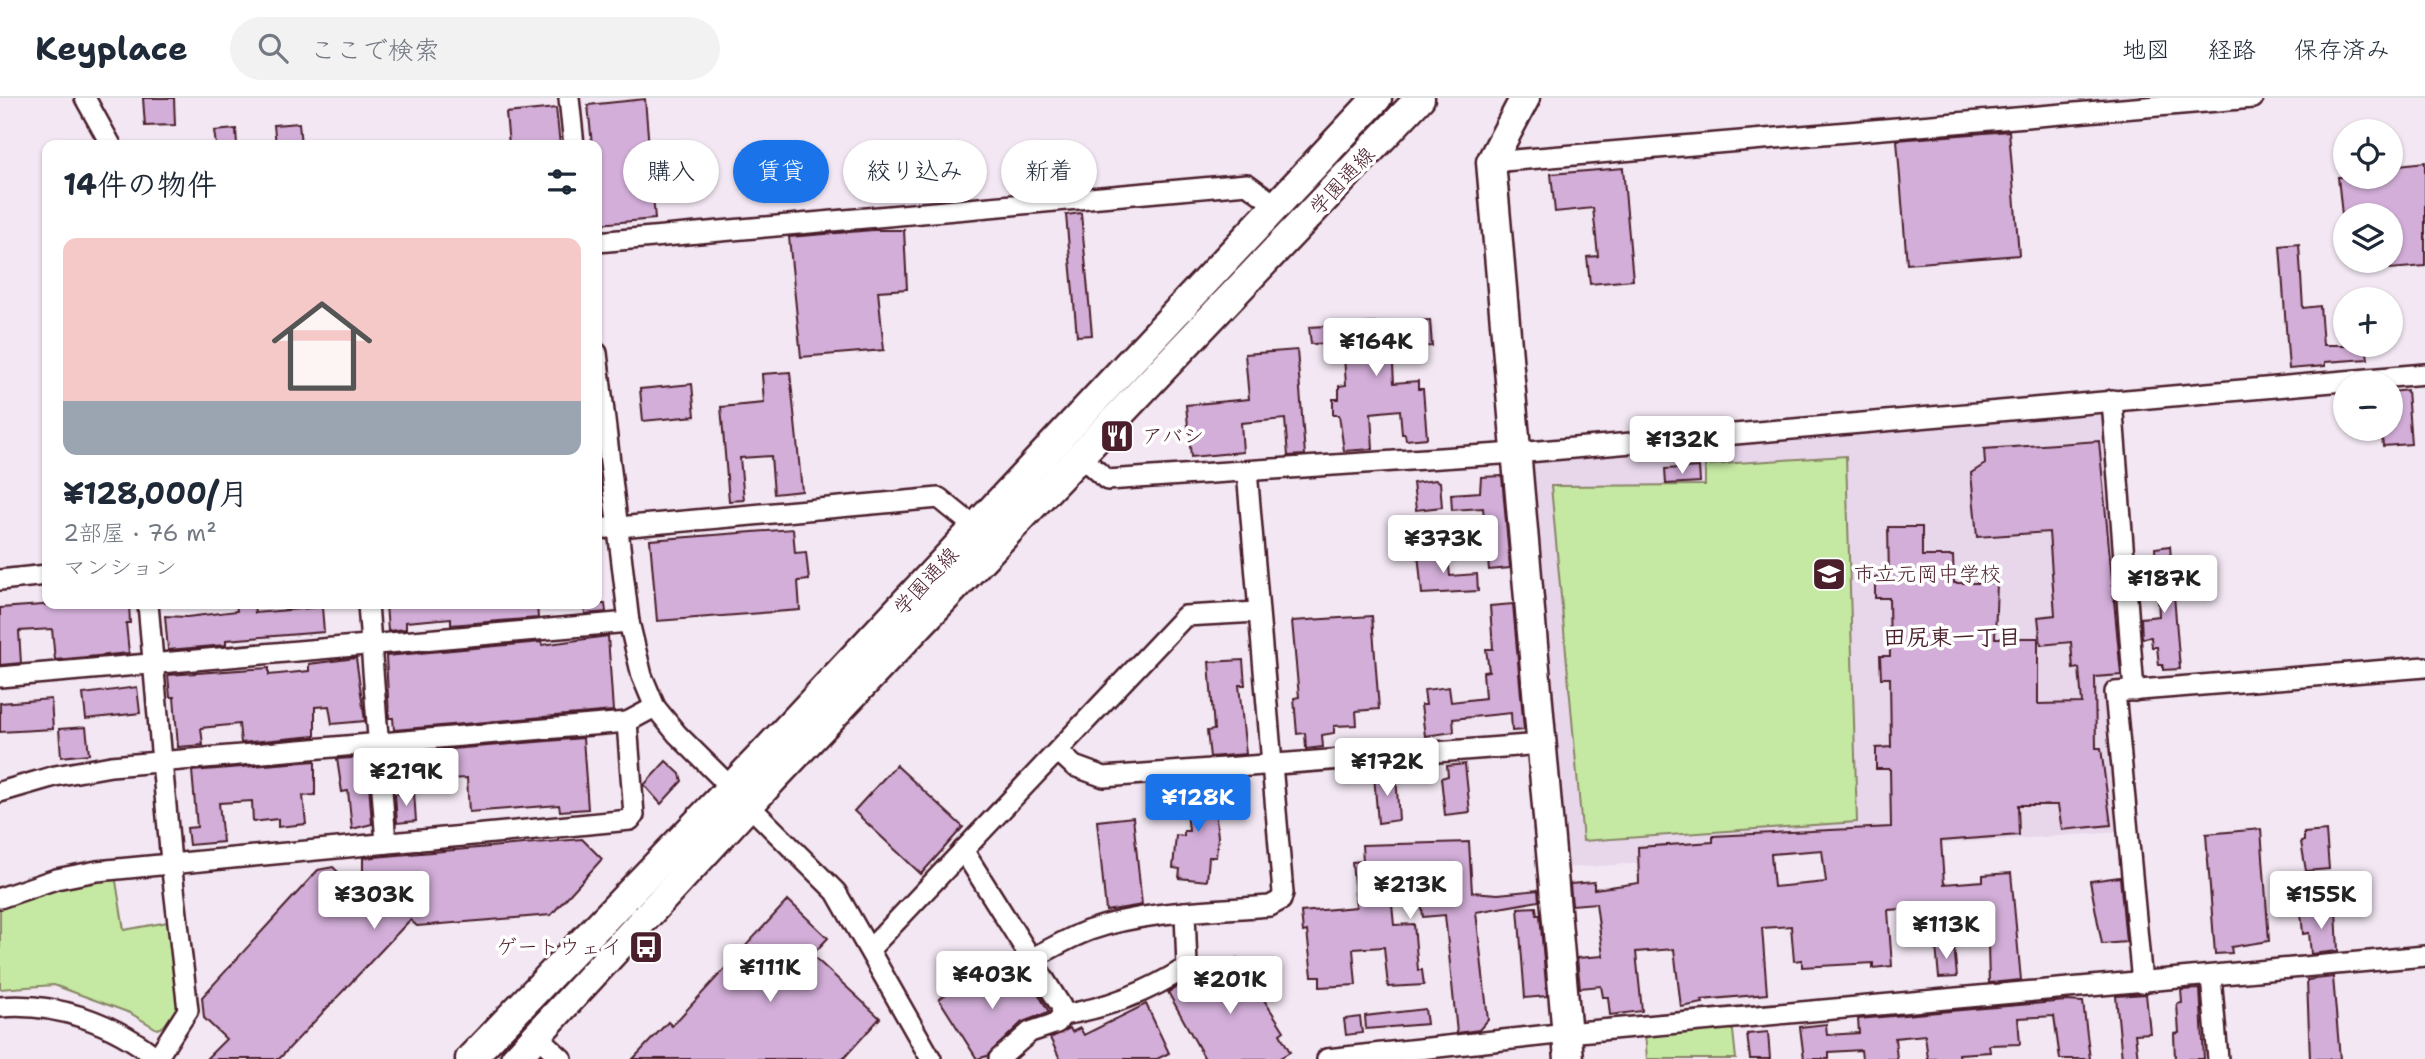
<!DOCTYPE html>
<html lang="ja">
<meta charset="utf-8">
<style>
:root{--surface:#fff;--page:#f2f2f3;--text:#1f2937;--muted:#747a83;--line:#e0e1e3;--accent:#1a73e8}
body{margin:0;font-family:"Shantell Sans","Klee One",sans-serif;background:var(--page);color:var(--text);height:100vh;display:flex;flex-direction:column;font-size:26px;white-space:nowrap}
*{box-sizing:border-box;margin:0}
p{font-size:23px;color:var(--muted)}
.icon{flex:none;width:38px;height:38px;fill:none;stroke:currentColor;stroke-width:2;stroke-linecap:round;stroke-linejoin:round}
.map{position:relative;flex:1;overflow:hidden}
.drawer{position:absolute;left:42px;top:42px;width:560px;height:469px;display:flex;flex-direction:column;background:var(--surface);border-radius:14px;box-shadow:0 2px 5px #0004}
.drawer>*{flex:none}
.hud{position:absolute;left:623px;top:42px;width:665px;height:63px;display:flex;gap:14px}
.tools{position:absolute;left:2333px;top:21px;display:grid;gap:14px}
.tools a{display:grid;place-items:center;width:70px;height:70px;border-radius:50%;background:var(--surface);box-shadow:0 2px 5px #0004;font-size:35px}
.price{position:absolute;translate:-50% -60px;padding:0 16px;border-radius:7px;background:#fff;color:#222;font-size:23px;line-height:46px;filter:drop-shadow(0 2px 4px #0008)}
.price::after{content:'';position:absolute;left:50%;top:42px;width:21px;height:16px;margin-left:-10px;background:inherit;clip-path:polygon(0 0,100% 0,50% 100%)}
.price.active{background:var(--accent);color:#fff}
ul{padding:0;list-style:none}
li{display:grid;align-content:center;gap:14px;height:371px;padding:0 21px}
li+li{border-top:2px solid var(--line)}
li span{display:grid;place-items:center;height:217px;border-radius:14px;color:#555}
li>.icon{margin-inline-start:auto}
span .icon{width:126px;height:126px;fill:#fffc;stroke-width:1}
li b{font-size:30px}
h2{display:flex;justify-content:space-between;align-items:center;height:84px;padding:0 21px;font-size:30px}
.chip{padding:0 24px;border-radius:32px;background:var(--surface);box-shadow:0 2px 5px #0004;font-size:24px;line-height:63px}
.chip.active{background:var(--accent);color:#fff}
header{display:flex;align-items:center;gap:42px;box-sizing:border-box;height:98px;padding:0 35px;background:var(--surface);border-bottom:2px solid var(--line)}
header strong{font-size:33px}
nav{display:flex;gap:38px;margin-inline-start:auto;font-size:24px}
.search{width:490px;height:63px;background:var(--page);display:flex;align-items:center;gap:18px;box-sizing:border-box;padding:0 24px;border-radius:38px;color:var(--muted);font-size:26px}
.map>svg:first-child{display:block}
.built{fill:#e8d6eb}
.green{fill:#c5e9a2;stroke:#888466;stroke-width:2}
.building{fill:#d2aed8;stroke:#4a1f2b;stroke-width:2;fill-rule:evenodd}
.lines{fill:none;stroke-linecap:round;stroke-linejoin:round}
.street-casing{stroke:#4a1f2b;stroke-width:24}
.secondary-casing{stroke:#4a1f2b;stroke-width:33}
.street{stroke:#fff;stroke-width:19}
.secondary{stroke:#fff;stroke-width:28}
.labels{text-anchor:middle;stroke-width:7;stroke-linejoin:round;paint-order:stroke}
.street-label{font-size:21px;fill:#4a1f2b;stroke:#fff}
.poi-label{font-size:21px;fill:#4a1f2b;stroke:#fff;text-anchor:start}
.neighbourhood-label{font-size:23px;font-weight:bold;fill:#4a1f2b;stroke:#fff}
</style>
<header>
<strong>Keyplace</strong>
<div class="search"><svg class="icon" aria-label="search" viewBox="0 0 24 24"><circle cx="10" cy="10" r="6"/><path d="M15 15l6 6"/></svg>ここで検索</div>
<nav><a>地図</a><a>経路</a><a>保存済み</a></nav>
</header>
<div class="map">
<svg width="2425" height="961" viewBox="0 0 2425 961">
<rect width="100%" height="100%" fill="#f2e7f3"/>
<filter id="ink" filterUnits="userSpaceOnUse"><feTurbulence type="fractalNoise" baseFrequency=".0143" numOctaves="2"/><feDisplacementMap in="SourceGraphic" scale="14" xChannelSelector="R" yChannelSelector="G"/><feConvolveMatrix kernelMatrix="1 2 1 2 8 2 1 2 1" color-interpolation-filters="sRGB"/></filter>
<g filter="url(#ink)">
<polygon class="built" points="2106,311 2130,585 2105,587 2120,734 1566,770 1528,368 1533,362"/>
<g class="green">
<polygon points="1846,358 1857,724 1583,743 1551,388 1705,387 1705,367"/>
<path d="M115,777L124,832L168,824L179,903C178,914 169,928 157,931L130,915L54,887L0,891V809L38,794Z"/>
<polygon points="1728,928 1733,933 1736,961 1647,961 1645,934"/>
</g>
<g class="building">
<polygon points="143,0 174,0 175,27 145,28"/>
<polygon points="645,1 655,121 599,126 597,47 592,47 588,7"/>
<polygon points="556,10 560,47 509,47 506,15"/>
<polygon points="299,25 301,47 276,47 274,27"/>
<polygon points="236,31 237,47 216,47 214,33"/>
<polygon points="2009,33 2019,157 1907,166 1897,42"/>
<polygon points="2425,64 2425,168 2390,171 2390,117 2342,117 2338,79 2390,79 2390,68"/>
<polygon points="1623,70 1633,182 1590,186 1587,159 1598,158 1593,110 1555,114 1551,76"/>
<polygon points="1081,115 1092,237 1077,238 1066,117"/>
<polygon points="873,132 904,132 907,191 878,193 884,252 801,259 789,139"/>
<polygon points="2299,146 2303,210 2320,208 2323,247 2366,247 2368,261 2325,264 2325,268 2289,271 2280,148"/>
<polygon points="1430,222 1432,248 1392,250 1394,285 1418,283 1418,291 1423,291 1427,340 1406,342 1405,336 1402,336 1400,312 1371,315 1373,351 1344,353 1339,317 1333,317 1333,301 1339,301 1339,288 1346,287 1343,245 1311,246 1309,229"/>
<polygon points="1297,252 1305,357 1288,358 1285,321 1241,325 1243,354 1191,359 1186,307 1249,301 1245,256"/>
<polygon points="790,274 802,393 774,396 771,358 740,360 744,402 729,403 721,309 764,305 762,276"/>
<polygon points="692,286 695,318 643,323 640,291"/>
<polygon points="2407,292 2411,346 2383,348 2381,331 2390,331 2390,316 2395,315 2391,294"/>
<path d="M2099,343L2121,577L2095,579L2096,650H2101L2111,727L2062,732L2058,707H2018L2019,737L1941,743L1944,786L1983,783V777L2011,775L2021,882L1989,885L1987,808L1965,807L1888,812L1892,868L1873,870V865L1802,869V862L1794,863L1791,828L1762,830L1767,896L1702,902L1703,905L1681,909L1674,851L1636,854L1642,913L1610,917L1608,899H1603L1601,888L1580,890L1577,860L1603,858L1596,805L1572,807L1570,786L1594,784V791L1639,785L1638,749L1713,744V738L1891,729L1890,671H1876V650L1891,649L1890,580H1881L1880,558H1890L1889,500H1875V479H1889L1888,429H1922V458H1953L1954,485H1997L1995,540H2038V606L2082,605L2079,570L2073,571L2071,544L2041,547L2038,519L2055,517L2049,434L1977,439L1971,375L1985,366L1984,351ZM1822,752L1826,784L1774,789L1771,756Z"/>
<polygon points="1699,369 1700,384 1666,386 1665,371"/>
<polygon points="1502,378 1510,470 1489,472 1483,410 1452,412 1451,396 1480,394 1481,379"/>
<polygon points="1435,382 1440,384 1442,409 1416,412 1413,385"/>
<polygon points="793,431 795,455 806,454 809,482 798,483 800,512 657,523 650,442"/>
<polygon points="2170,448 2180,571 2163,572 2163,567 2159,567 2157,549 2152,549 2151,539 2142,540 2141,520 2159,518 2155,450"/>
<polygon points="1447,450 1450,478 1477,476 1478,493 1422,496 1418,455"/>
<polygon points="57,506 129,506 130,525 126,525 129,555 55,562 52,531 19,533 21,565 0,567 0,510"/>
<polygon points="236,506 254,506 255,515 322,509 324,534 226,542 226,547 168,552 165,518 187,519 237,513"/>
<polygon points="386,506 537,506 538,520 451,527 451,520 406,524 406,531 388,533"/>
<polygon points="584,506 605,506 606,514 585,516"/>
<polygon points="1513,506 1524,632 1512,633 1511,615 1453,621 1454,634 1425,638 1421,607 1426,607 1424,592 1449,589 1451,604 1485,600 1483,574 1489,573 1486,551 1493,551 1490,508"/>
<polygon points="1372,518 1379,611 1356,613 1357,627 1334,628 1334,635 1322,637 1323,649 1306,651 1305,635 1297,636 1294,600 1299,599 1292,523"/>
<polygon points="608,538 613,613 394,632 393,620 389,620 386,558 541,544 542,547"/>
<polygon points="356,560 365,623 332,626 329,608 315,609 315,638 241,645 239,626 201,630 203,647 178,649 174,599 170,599 168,577 269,570 269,577 309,573 309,566"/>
<polygon points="1243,562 1245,587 1239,587 1246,656 1210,659 1207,633 1214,632 1209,564"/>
<polygon points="137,589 140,615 86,621 83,596"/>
<polygon points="51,601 53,631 0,634 0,605"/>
<polygon points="86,629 89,656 61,659 59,631"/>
<polygon points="583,640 588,711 560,713 559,707 469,714 467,680 430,682 427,653"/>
<polygon points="367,659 372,726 352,731 348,693 342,694 337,661"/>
<polygon points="315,663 315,697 303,698 306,726 278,729 278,721 253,724 252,703 219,705 223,744 189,747 187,730 197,729 192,673"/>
<polygon points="666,663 680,676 682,683 661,706 644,687"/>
<polygon points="1465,666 1470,714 1445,717 1441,680 1448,678 1447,668"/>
<polygon points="896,667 963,729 921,776 854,713"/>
<polygon points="1396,676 1399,722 1378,725 1374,677"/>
<polygon points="1212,683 1218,739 1216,759 1209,759 1207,783 1179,780 1180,771 1173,770 1176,737 1184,738 1184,733 1189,733 1185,693 1196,692 1194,684"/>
<polygon points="414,694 416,723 397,725 395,696"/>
<polygon points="1133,719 1142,807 1106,813 1097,723"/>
<polygon points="2261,731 2269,843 2231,849 2232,855 2215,856 2206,736"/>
<polygon points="2326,733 2329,771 2306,773 2301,744 2304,743 2304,735"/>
<polygon points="582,741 602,761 551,817 417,828 410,822 279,961 206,961 226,941 204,920 202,899 318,772 333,769 363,798 363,760"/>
<polygon points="1469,744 1472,794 1498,796 1538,792 1539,803 1476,814 1488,922 1479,932 1457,935 1445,817 1423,819 1420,792 1391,796 1394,827 1414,826 1418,872 1422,872 1424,887 1388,889 1384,849 1353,851 1356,887 1320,889 1320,878 1312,878 1307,833 1303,834 1301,814 1356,809 1352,764 1363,763 1362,747"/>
<polygon points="2120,779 2126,844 2102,846 2090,783"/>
<polygon points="788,802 828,840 812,857 880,920 843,961 633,961 668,924 672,928"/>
<polygon points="1536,809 1537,817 1540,817 1547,898 1525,900 1518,810"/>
<polygon points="2336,812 2338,853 2311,856 2309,835 2303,836 2301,814"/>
<polygon points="1954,847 1957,879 1939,880 1936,848"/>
<polygon points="1237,860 1284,933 1280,936 1290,954 1278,961 1205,961 1168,894 1190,882 1192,885"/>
<polygon points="1024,872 1049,914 1022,924 987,958 977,961 939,901 973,880 983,896"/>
<polygon points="2333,879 2340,961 2310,961 2307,882"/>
<polygon points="2200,891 2204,961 2175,961 2174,936 2179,935 2177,906 2182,905 2181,892"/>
<polygon points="2146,896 2150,935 2135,936 2138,961 2122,961 2116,898"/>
<polygon points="2066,903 2083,904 2090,961 2060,961 2054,918 2018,920 2020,946 1989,947 1990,954 1959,956 1960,961 1928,961 1925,937 1895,940 1897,961 1862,961 1861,952 1829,954 1829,961 1804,961 1800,929 1826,926 1827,937 1859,935 1858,921"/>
<polygon points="1146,906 1169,955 1157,961 1060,961 1050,940 1070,930 1072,934 1080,930 1084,937"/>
<polygon points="1425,911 1427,926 1366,931 1365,918"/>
<polygon points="1360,919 1362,935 1346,937 1344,921"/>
<polygon points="1768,934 1770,961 1750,961 1747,936"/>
</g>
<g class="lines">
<g class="street-casing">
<g id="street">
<polyline points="85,0 111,47"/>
<polyline points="569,0 574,47"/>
<polyline points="1491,64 2253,0"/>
<polyline points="597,144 1247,86 1277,108"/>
<polyline points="597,255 629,524 642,578 655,609 677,636 836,794 931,961"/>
<polyline points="2112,302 2134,593"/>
<polyline points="1080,358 1107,382 1516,355 2425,276"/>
<polyline points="597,431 939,400 976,430"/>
<polyline points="0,482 47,477"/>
<polyline points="148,506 171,764 188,912 157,960"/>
<polyline points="368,506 386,745"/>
<polyline points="0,579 629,524"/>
<polyline points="1058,653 1074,668 1104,679 1542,646"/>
<polyline points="0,694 55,678 111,668 627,624"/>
<polyline points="963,752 1061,908 1062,917 1057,925 1030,934 999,961"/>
<polyline points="0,800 56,781 97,773 630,722 634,717 627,624 655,609"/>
<polyline points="870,851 1185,518 1258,514"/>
<path d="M1032,860C1051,851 1070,839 1090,832C1148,812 1210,813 1270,808L1281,802L1283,795L1247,373"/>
<polyline points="2211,878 2218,961"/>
<polyline points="2142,885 2115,594 2425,569"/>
<path d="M0,909C56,904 115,925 158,961"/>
<path d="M1062,917C1108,910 1148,894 1187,869L1185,814"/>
<polyline points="537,938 562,961"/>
<polyline points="1327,961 1567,935 2425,858"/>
</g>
</g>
<g class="secondary-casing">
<g id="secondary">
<polyline points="1525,0 1491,64 1569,961"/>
<polyline points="470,961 768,651 1377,0"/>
<polyline points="515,961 775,679 1420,0"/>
</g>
</g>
<use href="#street" class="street"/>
<use href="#secondary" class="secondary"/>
</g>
</g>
<defs>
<g id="restaurant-square" transform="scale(1.75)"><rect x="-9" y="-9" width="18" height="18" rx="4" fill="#4a1f2b" stroke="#fff"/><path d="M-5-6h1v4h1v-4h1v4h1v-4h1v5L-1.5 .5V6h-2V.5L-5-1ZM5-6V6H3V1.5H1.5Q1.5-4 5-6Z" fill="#fff"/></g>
<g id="school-square" transform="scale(1.75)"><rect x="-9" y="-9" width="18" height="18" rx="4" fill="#4a1f2b" stroke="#fff"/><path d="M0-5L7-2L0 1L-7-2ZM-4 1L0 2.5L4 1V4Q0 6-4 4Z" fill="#fff"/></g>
<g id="bus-square" transform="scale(1.75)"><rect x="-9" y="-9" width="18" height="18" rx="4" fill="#4a1f2b" stroke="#fff"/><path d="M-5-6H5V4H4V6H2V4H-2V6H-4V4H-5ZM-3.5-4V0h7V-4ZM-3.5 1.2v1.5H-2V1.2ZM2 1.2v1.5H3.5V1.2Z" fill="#fff"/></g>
</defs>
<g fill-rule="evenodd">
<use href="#restaurant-square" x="1117" y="338"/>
<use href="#school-square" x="1829" y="476"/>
<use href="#bus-square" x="646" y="849"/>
</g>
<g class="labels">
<g class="street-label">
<text transform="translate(1342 83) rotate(-47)" y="7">学園通線</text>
<text transform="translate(926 483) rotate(-47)" y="7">学園通線</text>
</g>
<g class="poi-label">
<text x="1142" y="345">アバシ</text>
<text x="1854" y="483">市立元岡中学校</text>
<text x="622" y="856" text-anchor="end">ゲートウェイ</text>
</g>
<g class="neighbourhood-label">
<text x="1952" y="547">田尻東一丁目</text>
</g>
</g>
</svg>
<div class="tools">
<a><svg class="icon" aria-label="locate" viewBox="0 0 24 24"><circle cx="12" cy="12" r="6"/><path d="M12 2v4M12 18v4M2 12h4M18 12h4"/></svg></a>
<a><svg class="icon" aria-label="layers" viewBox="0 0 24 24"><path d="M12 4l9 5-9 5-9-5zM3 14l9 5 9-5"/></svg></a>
<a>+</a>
<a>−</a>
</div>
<b class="price" style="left:1376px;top:280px">¥164K</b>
<b class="price" style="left:1682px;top:378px">¥132K</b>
<b class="price" style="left:1443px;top:477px">¥373K</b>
<b class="price" style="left:2164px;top:517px">¥187K</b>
<b class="price" style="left:1387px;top:700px">¥172K</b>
<b class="price" style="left:406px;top:710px">¥219K</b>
<b class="price active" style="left:1198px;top:736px">¥128K</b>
<b class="price" style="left:1410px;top:823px">¥213K</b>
<b class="price" style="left:374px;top:833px">¥303K</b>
<b class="price" style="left:2321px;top:833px">¥155K</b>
<b class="price" style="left:1946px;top:863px">¥113K</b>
<b class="price" style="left:770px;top:906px">¥111K</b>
<b class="price" style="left:992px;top:913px">¥403K</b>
<b class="price" style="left:1230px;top:918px">¥201K</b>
<div class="hud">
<a class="chip">購入</a>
<a class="chip active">賃貸</a>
<a class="chip">絞り込み</a>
<a class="chip">新着</a>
</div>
<section class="drawer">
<h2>14件の物件<svg class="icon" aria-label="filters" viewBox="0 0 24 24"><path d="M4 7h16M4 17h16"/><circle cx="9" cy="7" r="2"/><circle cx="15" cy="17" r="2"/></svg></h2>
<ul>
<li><span style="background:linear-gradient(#f6c9c9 75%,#9aa5b1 0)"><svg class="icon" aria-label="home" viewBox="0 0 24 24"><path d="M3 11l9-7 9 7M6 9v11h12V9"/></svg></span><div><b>¥128,000/月</b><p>2部屋 · 76 m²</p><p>マンション</p></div></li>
</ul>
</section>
</div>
